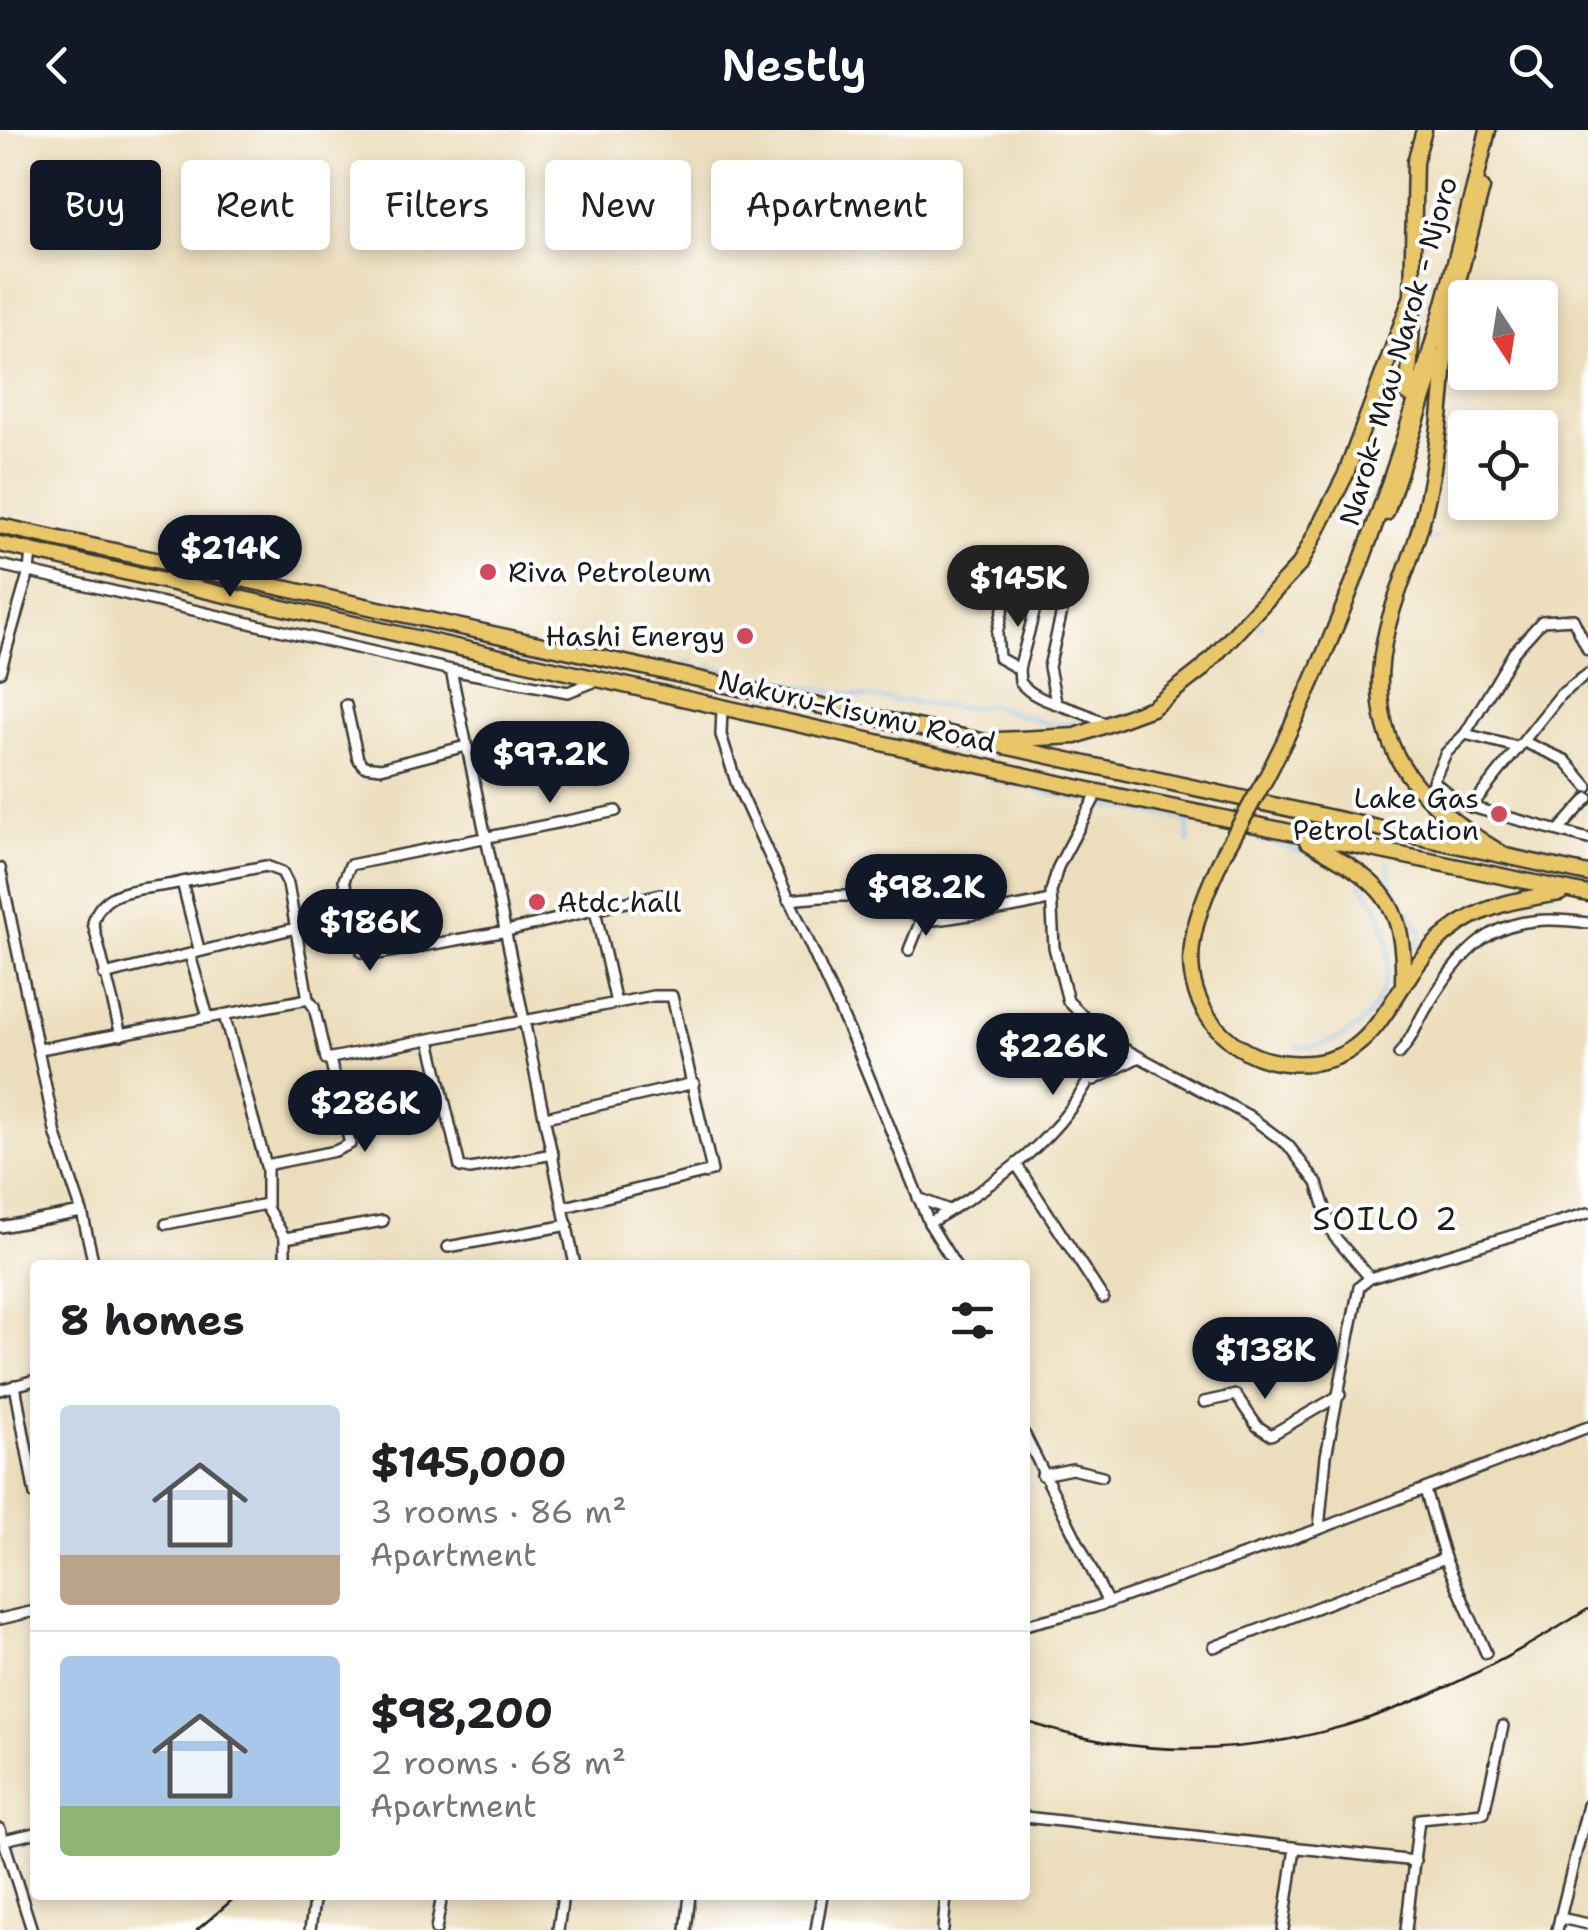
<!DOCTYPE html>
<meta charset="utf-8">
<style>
:root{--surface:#fff;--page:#f2f2f2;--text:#202124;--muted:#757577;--line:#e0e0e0;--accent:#111827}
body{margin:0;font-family:"Shantell Sans",sans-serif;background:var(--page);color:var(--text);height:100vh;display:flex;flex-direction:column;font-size:38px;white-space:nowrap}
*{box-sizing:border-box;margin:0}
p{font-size:32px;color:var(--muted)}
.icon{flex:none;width:55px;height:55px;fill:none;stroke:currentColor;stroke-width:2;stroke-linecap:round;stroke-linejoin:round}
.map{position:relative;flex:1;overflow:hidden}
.panel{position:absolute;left:30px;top:1130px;width:1000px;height:640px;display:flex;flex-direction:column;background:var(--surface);border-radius:10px;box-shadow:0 5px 15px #0003}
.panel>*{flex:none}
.top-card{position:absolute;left:30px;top:30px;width:1000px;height:90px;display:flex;gap:20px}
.needle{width:65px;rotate:168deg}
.fabs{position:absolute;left:1448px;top:150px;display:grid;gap:20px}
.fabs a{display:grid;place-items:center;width:110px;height:110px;border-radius:10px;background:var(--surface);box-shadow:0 5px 15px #0003;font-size:50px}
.price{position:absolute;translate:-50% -85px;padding:0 22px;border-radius:35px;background:var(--accent);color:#fff;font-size:32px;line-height:65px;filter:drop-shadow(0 2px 5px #0008)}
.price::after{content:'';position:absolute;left:50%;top:60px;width:30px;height:22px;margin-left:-15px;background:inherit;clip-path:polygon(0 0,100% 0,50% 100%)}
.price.current{background:#222;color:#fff}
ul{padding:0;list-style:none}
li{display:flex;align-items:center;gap:30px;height:250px;padding:0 30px}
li+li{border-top:2px solid var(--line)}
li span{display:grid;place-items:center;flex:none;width:280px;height:200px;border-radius:10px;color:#555}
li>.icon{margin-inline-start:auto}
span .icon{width:120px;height:120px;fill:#fffc;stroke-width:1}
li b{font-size:42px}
h2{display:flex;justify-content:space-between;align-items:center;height:120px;padding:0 30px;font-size:42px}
.chip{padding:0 35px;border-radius:10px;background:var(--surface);box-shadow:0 5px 15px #0003;font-size:35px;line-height:90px}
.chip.current{background:var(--accent);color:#fff}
header{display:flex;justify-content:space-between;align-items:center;height:130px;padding:0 30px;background:var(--accent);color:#fff;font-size:45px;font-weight:600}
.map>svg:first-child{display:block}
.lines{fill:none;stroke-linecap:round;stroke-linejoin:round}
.stream{stroke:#7ebdf2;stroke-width:2.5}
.minor-casing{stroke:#3b3934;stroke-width:14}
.highway-casing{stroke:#3b3934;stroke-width:19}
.minor{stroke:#fff;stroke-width:9}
.highway{stroke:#e9c769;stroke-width:14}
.rail{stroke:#1c1c1c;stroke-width:2.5}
.highway-bridge-casing{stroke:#3b3934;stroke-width:19;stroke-linecap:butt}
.highway-bridge{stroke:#e9c769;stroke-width:14}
.poi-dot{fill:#d1495b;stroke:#fff;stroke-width:4}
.labels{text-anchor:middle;stroke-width:8;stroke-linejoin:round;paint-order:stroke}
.street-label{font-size:28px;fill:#1c1c1c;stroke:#fff}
.poi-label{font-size:28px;fill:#1c1c1c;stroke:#fff;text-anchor:start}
.quarter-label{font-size:32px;letter-spacing:2.5px;fill:#1c1c1c;stroke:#fff}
</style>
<header><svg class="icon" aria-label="back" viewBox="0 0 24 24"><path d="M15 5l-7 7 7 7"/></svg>Nestly<svg class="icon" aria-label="search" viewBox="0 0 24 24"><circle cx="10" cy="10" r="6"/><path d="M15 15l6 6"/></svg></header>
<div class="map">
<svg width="1588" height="1800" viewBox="0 0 1588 1800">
<rect width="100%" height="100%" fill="#fff"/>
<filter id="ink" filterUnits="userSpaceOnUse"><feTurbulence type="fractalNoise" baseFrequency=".01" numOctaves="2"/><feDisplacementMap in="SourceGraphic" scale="20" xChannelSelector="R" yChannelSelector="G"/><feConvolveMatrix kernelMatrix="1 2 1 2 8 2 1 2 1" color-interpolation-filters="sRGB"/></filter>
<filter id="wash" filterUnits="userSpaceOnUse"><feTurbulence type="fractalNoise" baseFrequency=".0048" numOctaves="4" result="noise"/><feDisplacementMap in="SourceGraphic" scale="40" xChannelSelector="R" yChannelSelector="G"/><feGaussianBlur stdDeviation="2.25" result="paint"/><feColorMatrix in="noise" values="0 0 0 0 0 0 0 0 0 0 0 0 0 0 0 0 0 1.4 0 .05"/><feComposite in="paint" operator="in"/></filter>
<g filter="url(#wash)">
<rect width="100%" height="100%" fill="#ecdebc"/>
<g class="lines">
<g class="stream">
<polyline points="1429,409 1437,408"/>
<polyline points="1259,494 1263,497"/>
<polyline points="683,531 693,533"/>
<polyline points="707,536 765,549"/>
<polyline points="782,553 874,568 963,578 989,575 1048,594 1081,592 1084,596"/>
<polyline points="1090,611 1092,618"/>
<polyline points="989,649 1085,671"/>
<polyline points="1100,674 1226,698"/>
<polyline points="1187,690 1189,713"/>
<polyline points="1245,705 1325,729"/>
<polyline points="1388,732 1391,753 1422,803 1414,819"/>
<path d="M1295,917C1385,920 1417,815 1360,753"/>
</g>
</g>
</g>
<g filter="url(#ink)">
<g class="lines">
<g class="minor-casing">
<g id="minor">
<polyline points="0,435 451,540 568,562 596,551"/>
<path d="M1041,456L1019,539L1020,552C1039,577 1081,575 1106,596"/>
<polyline points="1006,467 997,503 999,528 1019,539"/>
<polyline points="451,540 575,1135"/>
<polyline points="0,542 29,441 31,421"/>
<polyline points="1056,572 1049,537 1067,460"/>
<polyline points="346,575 358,629 364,636 381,638 466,616"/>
<polyline points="722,578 721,605 737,655 857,918 929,1093 955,1135"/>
<polyline points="1465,604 1514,522 1542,491 1573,489 1588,520"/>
<polyline points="1524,612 1565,630 1588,657"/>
<polyline points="1517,617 1465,604 1446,623 1433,651 1457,671 1471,677 1588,709"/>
<polyline points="1098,662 1058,737 1051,762 1054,817 1068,871 1106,909 1249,986 1288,1015 1317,1053 1334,1106 1370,1148"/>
<polyline points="1471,677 1561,564 1588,544"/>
<polyline points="616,681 350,735 344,750 362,822 372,825 507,801 660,764"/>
<polyline points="1560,699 1588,668"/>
<polyline points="0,738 56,1005 82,1082 94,1135"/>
<path d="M788,770C819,767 857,762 888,771C903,775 914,788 930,790C940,791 1045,773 1050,769"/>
<polyline points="595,780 616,873"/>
<polyline points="199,819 182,752 266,736 282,742 288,754 308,869 314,877 326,929 653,866 672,866 712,1041 565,1077"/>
<polyline points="909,820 922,788"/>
<polyline points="190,825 208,887"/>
<polyline points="104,845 296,798"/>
<polyline points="224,885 267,1039 267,1078 285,1108 285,1135"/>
<path d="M121,905L93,793C102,754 149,761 182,752"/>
<polyline points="430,910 460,1037 470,1039 553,1024"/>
<polyline points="40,919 308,869"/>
<path d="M1399,924C1412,910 1417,893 1427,877C1471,805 1502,781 1588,793"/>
<polyline points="1094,950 1137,928"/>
<polyline points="546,987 694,953"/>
<polyline points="266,1035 335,1021 350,1014 330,929"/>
<polyline points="1018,1037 1103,1168"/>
<polyline points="918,1068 949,1080"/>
<path d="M929,1093C1004,1049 1079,997 1106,909"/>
<polyline points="166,1094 266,1074"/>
<polyline points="0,1097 82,1082"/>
<polyline points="285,1108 383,1091"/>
<polyline points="448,1117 568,1095"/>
<polyline points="15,1255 35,1365"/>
<polyline points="0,1260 35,1250"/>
<polyline points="1204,1272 1236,1265 1257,1296 1271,1305 1340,1265"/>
<polyline points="1025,1305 1108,1473"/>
<polyline points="1042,1345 1072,1339 1102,1346"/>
<polyline points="1425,1360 1445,1428 1486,1523"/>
<polyline points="1319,1399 1326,1326 1359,1157 1370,1148 1588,1083"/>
<polyline points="0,1489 35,1481"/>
<polyline points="1025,1495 1092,1478 1319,1399 1588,1297"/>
<polyline points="1214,1517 1445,1428"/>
<polyline points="1025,1687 1415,1731"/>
<polyline points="0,1699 32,1800"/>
<polyline points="4,1710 35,1703"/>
<polyline points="1560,1788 1588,1794"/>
<polyline points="310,1800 314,1771"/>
<polyline points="436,1800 442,1765"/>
<polyline points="558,1800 563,1765"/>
<polyline points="686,1800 690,1765"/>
<polyline points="816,1800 822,1765"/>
<polyline points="943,1800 946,1765"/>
<polyline points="1283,1800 1295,1718"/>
<polyline points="1406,1800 1419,1689 1484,1683 1503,1596"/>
<polyline points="1557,1800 1588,1675"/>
</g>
</g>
<g class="highway-casing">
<g id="highway">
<path d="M1447,193C1444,254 1439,322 1424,383C1415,422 1397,459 1387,499C1360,609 1411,670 1501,723"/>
<polyline points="1446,197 1482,58"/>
<polyline points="1408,264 1413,176"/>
<polyline points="1386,383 1437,228"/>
<polyline points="0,396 1588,744"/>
<polyline points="0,414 1098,662 1588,764"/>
<polyline points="999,610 1076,606 1152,578 1201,540 1300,434 1345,346 1412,166 1415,32 1424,0"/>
<path d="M1267,646C1371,444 1436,221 1488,0"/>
<path d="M1307,711C1377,751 1406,766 1403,855"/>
<path d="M1224,723C1200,776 1172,834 1209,888C1225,911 1250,928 1278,932C1385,947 1384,853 1447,803C1480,776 1518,769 1560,763"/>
</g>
</g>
<use href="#minor" class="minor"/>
<use href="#highway" class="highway"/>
<g class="rail">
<path d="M1025,1591C1230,1662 1415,1589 1588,1479"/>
<polyline points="197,1800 238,1765"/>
</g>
<g class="highway-bridge-casing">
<polyline id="highway-bridge" points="1224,723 1267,646"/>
</g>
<use href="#highway-bridge" class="highway-bridge"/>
</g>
</g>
<g class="poi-dot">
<circle cx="488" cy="442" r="10"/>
<circle cx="745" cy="506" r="10"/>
<circle cx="1499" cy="684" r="10"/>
<circle cx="537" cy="772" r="10"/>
</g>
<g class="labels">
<g class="street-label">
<text transform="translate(1398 221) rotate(-74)" y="10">Narok- Mau Narok - Njoro</text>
<text transform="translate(857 581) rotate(13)" y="10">Nakuru-Kisumu Road</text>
</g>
<g class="poi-label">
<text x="508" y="452">Riva Petroleum</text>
<text x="725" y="516" text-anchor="end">Hashi Energy</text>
<text x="1479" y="678" text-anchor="end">Lake Gas<tspan x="1479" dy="32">Petrol Station</tspan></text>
<text x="557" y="782">Atdc hall</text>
</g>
<g class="quarter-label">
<text x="1386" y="1100">SOILO 2</text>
</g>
</g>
</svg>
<div class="fabs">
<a><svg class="needle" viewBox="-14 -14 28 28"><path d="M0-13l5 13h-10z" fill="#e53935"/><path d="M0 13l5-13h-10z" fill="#757577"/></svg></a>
<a><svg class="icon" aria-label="locate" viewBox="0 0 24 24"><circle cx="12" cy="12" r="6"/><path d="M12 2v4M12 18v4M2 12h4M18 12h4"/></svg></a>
</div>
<b class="price" style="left:230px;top:470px">$214K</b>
<b class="price current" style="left:1018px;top:500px">$145K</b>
<b class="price" style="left:550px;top:676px">$97.2K</b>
<b class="price" style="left:926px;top:809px">$98.2K</b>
<b class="price" style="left:370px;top:844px">$186K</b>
<b class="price" style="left:1053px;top:968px">$226K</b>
<b class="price" style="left:365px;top:1025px">$286K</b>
<b class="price" style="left:1265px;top:1272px">$138K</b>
<div class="top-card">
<a class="chip current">Buy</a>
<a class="chip">Rent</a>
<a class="chip">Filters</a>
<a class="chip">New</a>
<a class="chip">Apartment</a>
</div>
<section class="panel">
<h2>8 homes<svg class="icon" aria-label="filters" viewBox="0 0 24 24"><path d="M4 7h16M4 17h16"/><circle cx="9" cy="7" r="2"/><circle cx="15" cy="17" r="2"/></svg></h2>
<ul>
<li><span style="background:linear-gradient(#c9d6e8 75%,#b9a48a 0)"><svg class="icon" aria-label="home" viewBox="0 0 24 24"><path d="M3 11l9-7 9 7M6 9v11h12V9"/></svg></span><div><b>$145,000</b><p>3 rooms · 86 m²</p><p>Apartment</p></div></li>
<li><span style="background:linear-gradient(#a9c7e8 75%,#8fb573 0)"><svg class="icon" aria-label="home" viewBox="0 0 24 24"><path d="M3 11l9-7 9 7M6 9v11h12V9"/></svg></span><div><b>$98,200</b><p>2 rooms · 68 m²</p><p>Apartment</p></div></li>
</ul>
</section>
</div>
